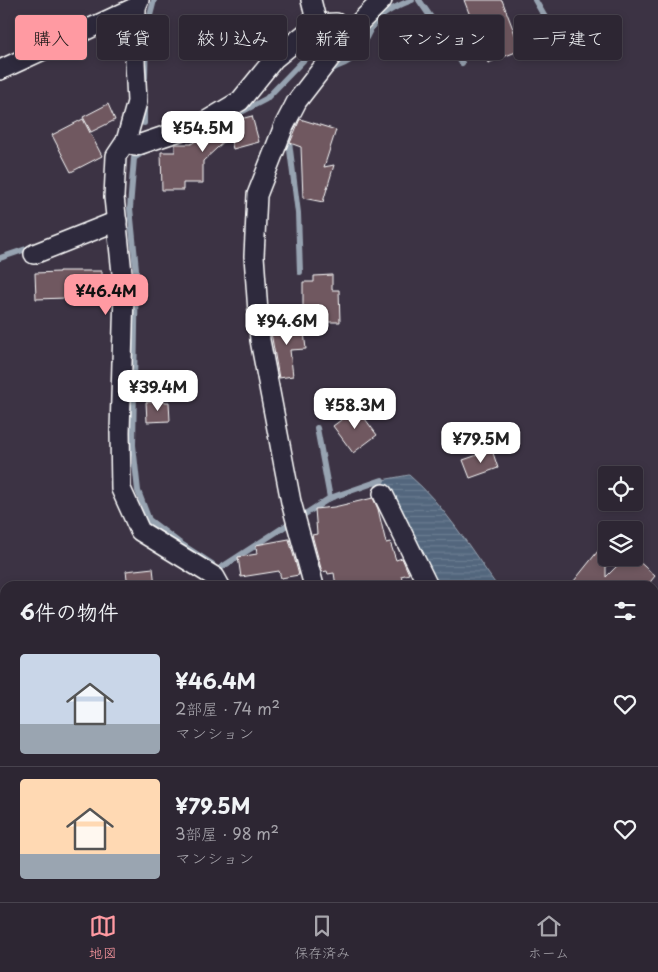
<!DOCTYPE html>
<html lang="ja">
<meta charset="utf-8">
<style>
:root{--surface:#2d2633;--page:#39323f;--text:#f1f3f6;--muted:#a7a5ac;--line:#48434e;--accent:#ff9aa2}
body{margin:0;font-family:"Playpen Sans","Klee One",sans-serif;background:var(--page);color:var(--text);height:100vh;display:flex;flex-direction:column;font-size:19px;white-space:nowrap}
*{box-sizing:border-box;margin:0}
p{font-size:16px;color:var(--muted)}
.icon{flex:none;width:28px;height:28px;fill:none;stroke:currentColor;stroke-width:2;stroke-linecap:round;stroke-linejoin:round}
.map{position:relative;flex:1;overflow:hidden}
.sheet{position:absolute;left:0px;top:581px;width:659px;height:321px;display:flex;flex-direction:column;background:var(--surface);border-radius:15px 15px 0 0;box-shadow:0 2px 8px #0003,0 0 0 1px var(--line)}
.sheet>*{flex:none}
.banner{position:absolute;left:15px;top:15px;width:629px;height:45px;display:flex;gap:10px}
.controls{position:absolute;left:598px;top:466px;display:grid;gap:10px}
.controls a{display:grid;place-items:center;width:45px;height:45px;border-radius:5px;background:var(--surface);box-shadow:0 2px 8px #0003,0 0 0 1px var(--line);font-size:25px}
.price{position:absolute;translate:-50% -42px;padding:0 11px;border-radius:10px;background:#fff;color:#222;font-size:16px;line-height:32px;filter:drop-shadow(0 1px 2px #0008)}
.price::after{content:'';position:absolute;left:50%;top:30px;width:15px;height:11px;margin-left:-8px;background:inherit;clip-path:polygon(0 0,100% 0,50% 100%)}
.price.current{background:var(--accent);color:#111}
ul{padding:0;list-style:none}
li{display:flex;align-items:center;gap:15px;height:125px;padding:0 20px}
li+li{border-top:1px solid var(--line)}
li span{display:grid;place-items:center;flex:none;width:140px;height:100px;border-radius:5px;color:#555}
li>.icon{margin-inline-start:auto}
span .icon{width:60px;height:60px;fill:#fffc;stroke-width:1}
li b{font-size:21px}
h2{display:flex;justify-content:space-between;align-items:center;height:60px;padding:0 20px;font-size:21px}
.tag{padding:0 18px;border-radius:5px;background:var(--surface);box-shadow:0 2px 8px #0003,0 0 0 1px var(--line);font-size:18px;line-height:45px}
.tag.current{background:var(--accent);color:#111}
.dock{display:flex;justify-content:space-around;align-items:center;height:70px;border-top:1px solid var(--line);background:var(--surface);font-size:14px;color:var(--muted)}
.dock a{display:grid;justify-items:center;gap:2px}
.dock .current{color:var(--accent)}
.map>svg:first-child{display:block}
.water{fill:url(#water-rules);stroke:#97a3b1}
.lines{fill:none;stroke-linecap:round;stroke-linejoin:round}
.stream{stroke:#97a3b1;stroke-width:6}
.building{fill:#6f5860;stroke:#fff}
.minor-casing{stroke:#fff;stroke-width:22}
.trunk-casing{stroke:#fff;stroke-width:31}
.minor{stroke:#2f2a3d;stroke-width:19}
.trunk{stroke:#2f2a3d;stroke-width:28}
</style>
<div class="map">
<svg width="658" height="902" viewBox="0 0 658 902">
<defs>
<pattern id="water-rules" width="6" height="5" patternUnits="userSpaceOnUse" patternTransform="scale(1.25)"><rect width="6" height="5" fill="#52667d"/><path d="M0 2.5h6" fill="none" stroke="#6c7d90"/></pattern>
</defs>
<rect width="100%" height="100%" fill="#3c3344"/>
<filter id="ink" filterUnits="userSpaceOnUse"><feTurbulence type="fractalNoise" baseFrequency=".02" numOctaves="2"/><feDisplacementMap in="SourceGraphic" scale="10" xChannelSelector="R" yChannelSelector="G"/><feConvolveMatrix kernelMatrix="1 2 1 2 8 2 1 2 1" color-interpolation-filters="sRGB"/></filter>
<g filter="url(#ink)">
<path class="water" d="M409,475C445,506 470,548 497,586H437L382,480Z"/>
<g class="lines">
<g class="stream">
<polyline points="419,0 462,63"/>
<polyline points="535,0 550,26"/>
<path d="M329,72C335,65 346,65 352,58C362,50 366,36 373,25C381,13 399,5 412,0"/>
<polyline points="145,78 146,31 154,0"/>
<polyline points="144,123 144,105"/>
<polyline points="220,123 266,99 321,42"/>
<polyline points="288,134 298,213 300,272"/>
<polyline points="145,151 134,158 130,208 136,269 133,445 138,491 149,520 178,542 212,564"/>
<polyline points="0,258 32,247"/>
<polyline points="317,428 330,498"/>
<polyline points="305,514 330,498 382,480"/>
<polyline points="219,569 287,525"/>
<polyline points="0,811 5,822"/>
<polyline points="311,902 323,898"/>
<polyline points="578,902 579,898"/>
</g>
</g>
<g class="building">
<polygon points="464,0 502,0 521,50 488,63"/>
<polygon points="108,104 115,120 91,132 83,117"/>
<polygon points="252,116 259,142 233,149 230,136 203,161 203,183 183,183 183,190 162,190 161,152 175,152 175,144 191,144 225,123"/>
<polygon points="83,119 102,156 71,172 52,135"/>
<polygon points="300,119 336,130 324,167 334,165 323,202 303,198 301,147 290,143"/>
<polygon points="59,271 102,271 102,293 91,293 91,300 66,300 66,298 36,299 35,273 59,272"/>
<polygon points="332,275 332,290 339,290 340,322 303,322 303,282 314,282 314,276"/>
<polygon points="303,324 306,349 290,350 293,376 279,378 270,327"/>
<polygon points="146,402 169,402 170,421 147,422"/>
<polygon points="357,408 377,435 353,453 333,426"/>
<polygon points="492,450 498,468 470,478 463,460"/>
<polygon points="373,498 378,509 386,543 390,542 396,560 402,558 409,574 401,576 405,586 336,586 334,573 328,574 327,571 322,572 312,535 317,534 315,509 334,507"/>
<polygon points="289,539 299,575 281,578 279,571 241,577 238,557 257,554 256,545"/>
<polygon points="606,541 606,577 625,558 635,558 655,576 647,586 570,586"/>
<polygon points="153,568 155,586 128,586 126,571"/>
</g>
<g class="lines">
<g class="minor-casing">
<g id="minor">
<polyline points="139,0 136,7 135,62 137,102 126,141 116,156 114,197 124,292 120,432 121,489 140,531 215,577 220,586"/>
<polyline points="311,0 317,24 336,23 351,31"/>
<polyline points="0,70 136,7"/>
<polyline points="126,141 135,146 203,123 240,101 274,59 317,24"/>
<polyline points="34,254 117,221"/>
<polyline points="383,494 428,586"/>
<polyline points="314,586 291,502 260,340 254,256 257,195 284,126 297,101 351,31 382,0"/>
<polyline points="654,869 658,870"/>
<polyline points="328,898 331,902"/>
<polyline points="391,898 393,902"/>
<polyline points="560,898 560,902"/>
<polyline points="589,902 590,898"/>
</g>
</g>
<g class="trunk-casing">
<g id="trunk">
<polyline points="0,734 5,746"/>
<polyline points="69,898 71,902"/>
</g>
</g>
<use href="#minor" class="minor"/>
<use href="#trunk" class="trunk"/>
</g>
</g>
</svg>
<div class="controls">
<a><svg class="icon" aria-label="locate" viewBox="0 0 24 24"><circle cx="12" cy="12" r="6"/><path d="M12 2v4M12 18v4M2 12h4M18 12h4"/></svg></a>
<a><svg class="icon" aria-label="layers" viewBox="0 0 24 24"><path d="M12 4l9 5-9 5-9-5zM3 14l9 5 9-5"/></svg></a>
</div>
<b class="price" style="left:203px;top:153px">¥54.5M</b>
<b class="price current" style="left:106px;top:316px">¥46.4M</b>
<b class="price" style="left:287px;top:346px">¥94.6M</b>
<b class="price" style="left:158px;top:412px">¥39.4M</b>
<b class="price" style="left:355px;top:430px">¥58.3M</b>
<b class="price" style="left:481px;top:464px">¥79.5M</b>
<div class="banner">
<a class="tag current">購入</a>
<a class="tag">賃貸</a>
<a class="tag">絞り込み</a>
<a class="tag">新着</a>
<a class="tag">マンション</a>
<a class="tag">一戸建て</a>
</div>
<section class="sheet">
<h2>6件の物件<svg class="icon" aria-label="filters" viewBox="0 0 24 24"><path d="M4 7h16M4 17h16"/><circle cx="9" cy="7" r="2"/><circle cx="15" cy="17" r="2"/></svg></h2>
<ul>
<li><span style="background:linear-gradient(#c9d6e8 70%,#9aa5b1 0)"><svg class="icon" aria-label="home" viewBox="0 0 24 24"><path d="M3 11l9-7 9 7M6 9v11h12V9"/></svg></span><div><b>¥46.4M</b><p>2部屋 · 74 m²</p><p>マンション</p></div><svg class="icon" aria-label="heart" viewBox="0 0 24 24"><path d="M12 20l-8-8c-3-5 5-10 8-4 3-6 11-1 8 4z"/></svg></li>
<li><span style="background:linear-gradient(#ffd9b3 75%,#9aa5b1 0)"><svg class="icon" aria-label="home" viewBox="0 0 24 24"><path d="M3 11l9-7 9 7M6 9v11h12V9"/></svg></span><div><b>¥79.5M</b><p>3部屋 · 98 m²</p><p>マンション</p></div><svg class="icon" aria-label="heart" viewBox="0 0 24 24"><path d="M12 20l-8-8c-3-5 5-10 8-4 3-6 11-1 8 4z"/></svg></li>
</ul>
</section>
</div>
<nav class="dock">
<a class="current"><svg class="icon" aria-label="map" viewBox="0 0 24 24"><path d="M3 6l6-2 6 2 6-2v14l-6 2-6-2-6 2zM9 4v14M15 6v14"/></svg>地図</a>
<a><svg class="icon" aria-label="saved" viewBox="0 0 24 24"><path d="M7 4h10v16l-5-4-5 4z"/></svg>保存済み</a>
<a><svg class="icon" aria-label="home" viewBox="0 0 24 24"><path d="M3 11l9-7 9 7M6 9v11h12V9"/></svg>ホーム</a>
</nav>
